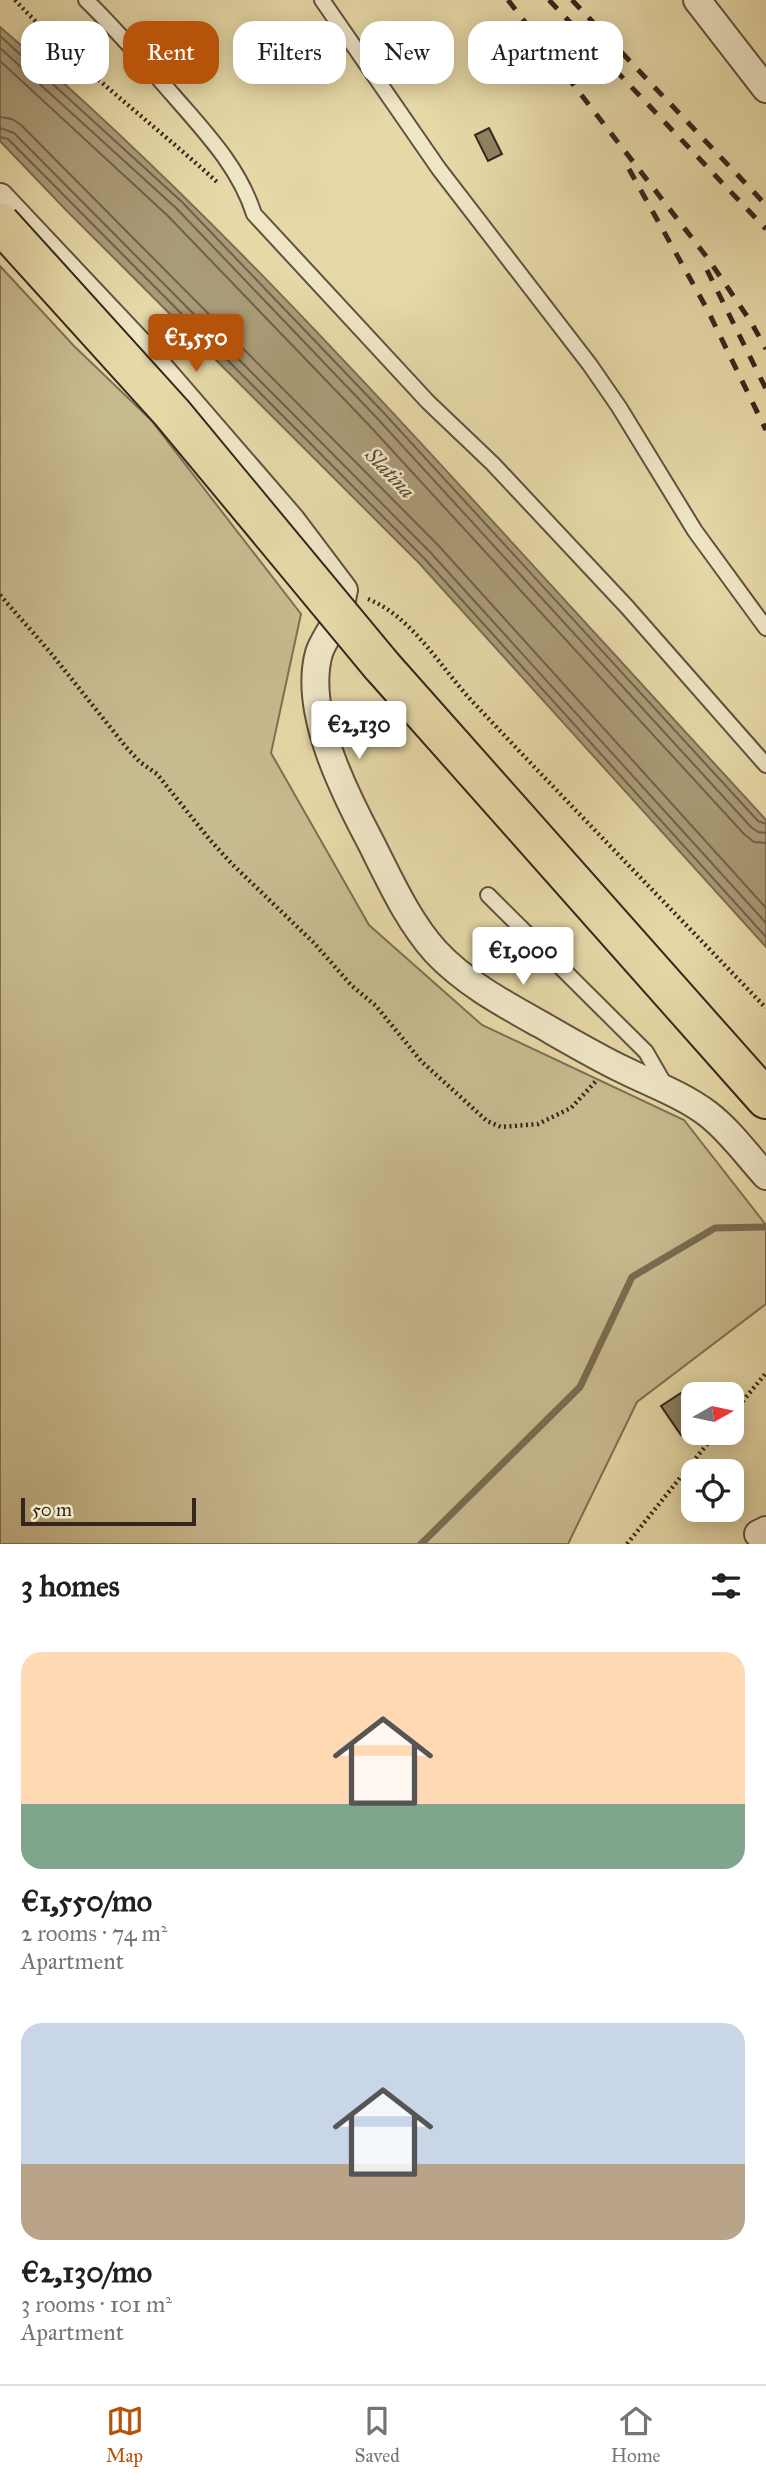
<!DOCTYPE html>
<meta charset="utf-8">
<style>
:root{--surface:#fff;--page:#f2f2f2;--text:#202124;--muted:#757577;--line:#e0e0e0;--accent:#b45309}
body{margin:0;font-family:"IM FELL Great Primer",serif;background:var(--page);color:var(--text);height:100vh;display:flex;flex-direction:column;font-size:26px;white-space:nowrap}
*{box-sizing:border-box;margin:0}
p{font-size:23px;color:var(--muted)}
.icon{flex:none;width:38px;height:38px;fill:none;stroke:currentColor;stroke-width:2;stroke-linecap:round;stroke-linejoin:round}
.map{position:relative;height:1544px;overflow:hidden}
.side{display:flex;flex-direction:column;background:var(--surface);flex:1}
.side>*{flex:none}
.banner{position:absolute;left:21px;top:21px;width:724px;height:63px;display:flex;gap:14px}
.needle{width:46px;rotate:81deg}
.controls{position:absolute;left:681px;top:1382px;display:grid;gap:14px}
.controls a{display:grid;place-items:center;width:63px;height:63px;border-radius:14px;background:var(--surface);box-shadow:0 4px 18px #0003;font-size:35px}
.scale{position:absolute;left:21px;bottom:18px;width:175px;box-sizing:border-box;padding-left:7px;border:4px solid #35251b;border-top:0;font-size:19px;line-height:24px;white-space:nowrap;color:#35251b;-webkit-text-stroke:5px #efe6c6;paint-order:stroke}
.price{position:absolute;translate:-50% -60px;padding:0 16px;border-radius:7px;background:#fff;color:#222;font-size:23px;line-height:46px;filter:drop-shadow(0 2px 4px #0008)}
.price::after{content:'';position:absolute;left:50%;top:42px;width:21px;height:16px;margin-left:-10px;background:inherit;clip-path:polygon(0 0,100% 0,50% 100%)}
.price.current{background:var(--accent);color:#fff}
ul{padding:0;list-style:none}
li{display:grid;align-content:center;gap:14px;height:371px;padding:0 21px}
li span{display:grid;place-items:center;height:217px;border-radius:21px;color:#555}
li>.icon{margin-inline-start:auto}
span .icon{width:126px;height:126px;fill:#fffc;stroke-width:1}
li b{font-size:30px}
h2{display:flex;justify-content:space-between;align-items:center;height:84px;padding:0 21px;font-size:30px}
.pill{padding:0 24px;border-radius:21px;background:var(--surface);box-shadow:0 4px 18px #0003;font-size:24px;line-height:63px}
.pill.current{background:var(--accent);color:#fff}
.tabs{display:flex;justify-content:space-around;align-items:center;height:98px;border-top:2px solid var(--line);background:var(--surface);font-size:19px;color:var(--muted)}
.tabs a{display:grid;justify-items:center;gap:4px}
.tabs .current{color:var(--accent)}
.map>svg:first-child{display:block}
.green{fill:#c8ba8f;stroke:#7e7055;stroke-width:2}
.water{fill:#aa9b77;stroke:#7b6c52;stroke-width:2}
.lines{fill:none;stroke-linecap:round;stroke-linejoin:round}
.shore{stroke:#706049;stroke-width:2}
.stream{stroke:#7b6c52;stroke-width:7}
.building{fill:#918264;stroke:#35251b;stroke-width:2}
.lane-casing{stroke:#61523e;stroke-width:18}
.street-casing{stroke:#61523e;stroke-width:30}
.primary-casing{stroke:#35251b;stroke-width:42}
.path{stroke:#35251b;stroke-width:4.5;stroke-dasharray:2 3.5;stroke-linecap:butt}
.lane{stroke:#efe6c6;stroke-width:14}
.street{stroke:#efe6c6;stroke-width:26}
.primary{stroke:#e6d8a7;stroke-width:38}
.rail{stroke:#35251b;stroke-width:5;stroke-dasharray:12 12;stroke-linecap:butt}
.primary-bridge-casing{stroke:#35251b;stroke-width:42;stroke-linecap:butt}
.primary-bridge{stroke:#e6d8a7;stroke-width:38}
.labels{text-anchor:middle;stroke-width:5;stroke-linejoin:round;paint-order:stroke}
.water-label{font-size:21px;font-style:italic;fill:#584837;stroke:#efe6c6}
</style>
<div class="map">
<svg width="766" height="1544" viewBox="0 0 766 1544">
<rect width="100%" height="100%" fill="#e6d8a7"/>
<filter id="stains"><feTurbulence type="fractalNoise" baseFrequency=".00286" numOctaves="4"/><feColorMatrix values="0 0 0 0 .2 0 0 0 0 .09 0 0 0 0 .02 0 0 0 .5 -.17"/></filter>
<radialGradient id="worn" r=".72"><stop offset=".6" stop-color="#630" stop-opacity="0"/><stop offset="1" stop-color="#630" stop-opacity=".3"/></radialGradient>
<polygon class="green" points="0,266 74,346 151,420 301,614 271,753 369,925 482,1025 684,1120 766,1225 766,1304 637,1402 568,1544 0,1544"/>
<path class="water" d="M0,27C170,173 323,336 474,501C571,607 669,714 766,820V947L419,563L66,210L0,141Z"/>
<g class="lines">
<g class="shore">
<polyline points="0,36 182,202 382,411 758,821 766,824"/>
<polyline points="0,48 176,208 376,417 751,827 758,832 766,833"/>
<polyline points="0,61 168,216 368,424 744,834 754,842 766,843"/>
<polyline points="0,117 12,119 21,125 438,545 766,908"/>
<polyline points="0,128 14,133 430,552 766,923"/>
<polyline points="0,137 8,139 424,558 766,937"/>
</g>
<polyline class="stream" points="421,1544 580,1387 632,1277 715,1228 766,1227"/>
</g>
<g class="building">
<polygon points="489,128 502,154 488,161 475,135"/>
<polygon points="695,1384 702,1395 693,1395 693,1427 681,1435 661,1406"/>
</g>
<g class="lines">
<g class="lane-casing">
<g id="lane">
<path d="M86,0C117,30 145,63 173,95C205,132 239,167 254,214L428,402L493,464L627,607L766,765"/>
<polyline points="322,0 439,169 590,365 619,407 695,531 766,628"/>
<polyline points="488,895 646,1052 665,1085"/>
</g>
</g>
<g class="street-casing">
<g id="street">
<polyline points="697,0 766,89"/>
<path d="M0,197L145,351L292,521L344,590C342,598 341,608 338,616C333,629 323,640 319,653C303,710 343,790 369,839C389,878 407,920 436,952C465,983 504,1004 540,1024C568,1040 595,1056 624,1070C652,1084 683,1095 708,1114C730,1131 747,1155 766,1176"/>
<polyline points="758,1534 766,1530"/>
</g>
</g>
<g class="primary-casing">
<polyline id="primary" points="381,665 766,1099"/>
</g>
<g class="path">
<path d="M15,0C75,65 151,122 217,182"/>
<polyline points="0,595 50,652 126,747 140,762 157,774 210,840 232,864 314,943 351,985 376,1006 421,1061 487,1121 501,1127 538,1124 571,1108 597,1080"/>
<path d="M368,599C411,616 440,666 470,699C568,803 667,905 766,1008"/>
<polyline points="732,1414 766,1373"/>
<polyline points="627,1544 716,1433"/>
</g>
<use href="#lane" class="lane"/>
<use href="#street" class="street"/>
<use href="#primary" class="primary"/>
<g class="rail">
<polyline points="508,0 709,260 751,322 766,349"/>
<polyline points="549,0 766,229"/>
<polyline points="572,0 766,205"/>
<polyline points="629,169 707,309 766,430"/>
<polyline points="707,270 766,389"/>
</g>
<g class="primary-bridge-casing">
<polyline id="primary-bridge" points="0,223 172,413 381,665"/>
</g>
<use href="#primary-bridge" class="primary-bridge"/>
</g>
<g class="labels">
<g class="water-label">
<text transform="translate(390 473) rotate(46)" y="7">Slatina</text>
</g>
</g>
<rect width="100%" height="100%" filter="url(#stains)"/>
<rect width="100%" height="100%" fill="url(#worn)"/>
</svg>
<div class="controls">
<a><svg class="needle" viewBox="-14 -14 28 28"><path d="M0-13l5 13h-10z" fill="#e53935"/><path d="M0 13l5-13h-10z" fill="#757577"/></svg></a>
<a><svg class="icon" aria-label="locate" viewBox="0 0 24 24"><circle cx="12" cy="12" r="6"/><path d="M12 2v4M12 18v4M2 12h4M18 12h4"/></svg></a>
</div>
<div class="scale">50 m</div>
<b class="price current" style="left:196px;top:374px">€1,550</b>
<b class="price" style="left:359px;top:761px">€2,130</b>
<b class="price" style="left:523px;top:987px">€1,000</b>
<div class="banner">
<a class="pill">Buy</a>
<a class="pill current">Rent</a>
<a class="pill">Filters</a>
<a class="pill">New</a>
<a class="pill">Apartment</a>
</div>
</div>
<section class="side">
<h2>3 homes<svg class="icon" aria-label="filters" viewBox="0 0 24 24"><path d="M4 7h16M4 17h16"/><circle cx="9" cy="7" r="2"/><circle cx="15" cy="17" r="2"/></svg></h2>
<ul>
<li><span style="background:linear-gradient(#ffd9b3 70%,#7fa58c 0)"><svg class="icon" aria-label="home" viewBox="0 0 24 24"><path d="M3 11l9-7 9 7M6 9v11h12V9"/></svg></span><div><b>€1,550/mo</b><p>2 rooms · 74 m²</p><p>Apartment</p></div></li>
<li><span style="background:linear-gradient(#c9d6e8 65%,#b9a48a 0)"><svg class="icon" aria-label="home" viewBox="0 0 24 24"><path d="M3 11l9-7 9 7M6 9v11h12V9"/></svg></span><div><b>€2,130/mo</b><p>3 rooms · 101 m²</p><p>Apartment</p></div></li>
</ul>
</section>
<nav class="tabs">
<a class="current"><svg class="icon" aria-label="map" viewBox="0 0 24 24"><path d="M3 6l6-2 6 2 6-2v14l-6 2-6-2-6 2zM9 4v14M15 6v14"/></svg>Map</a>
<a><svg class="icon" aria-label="saved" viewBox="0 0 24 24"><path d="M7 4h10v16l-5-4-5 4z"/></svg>Saved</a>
<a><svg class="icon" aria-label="home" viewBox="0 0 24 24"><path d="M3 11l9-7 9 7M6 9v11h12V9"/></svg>Home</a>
</nav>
